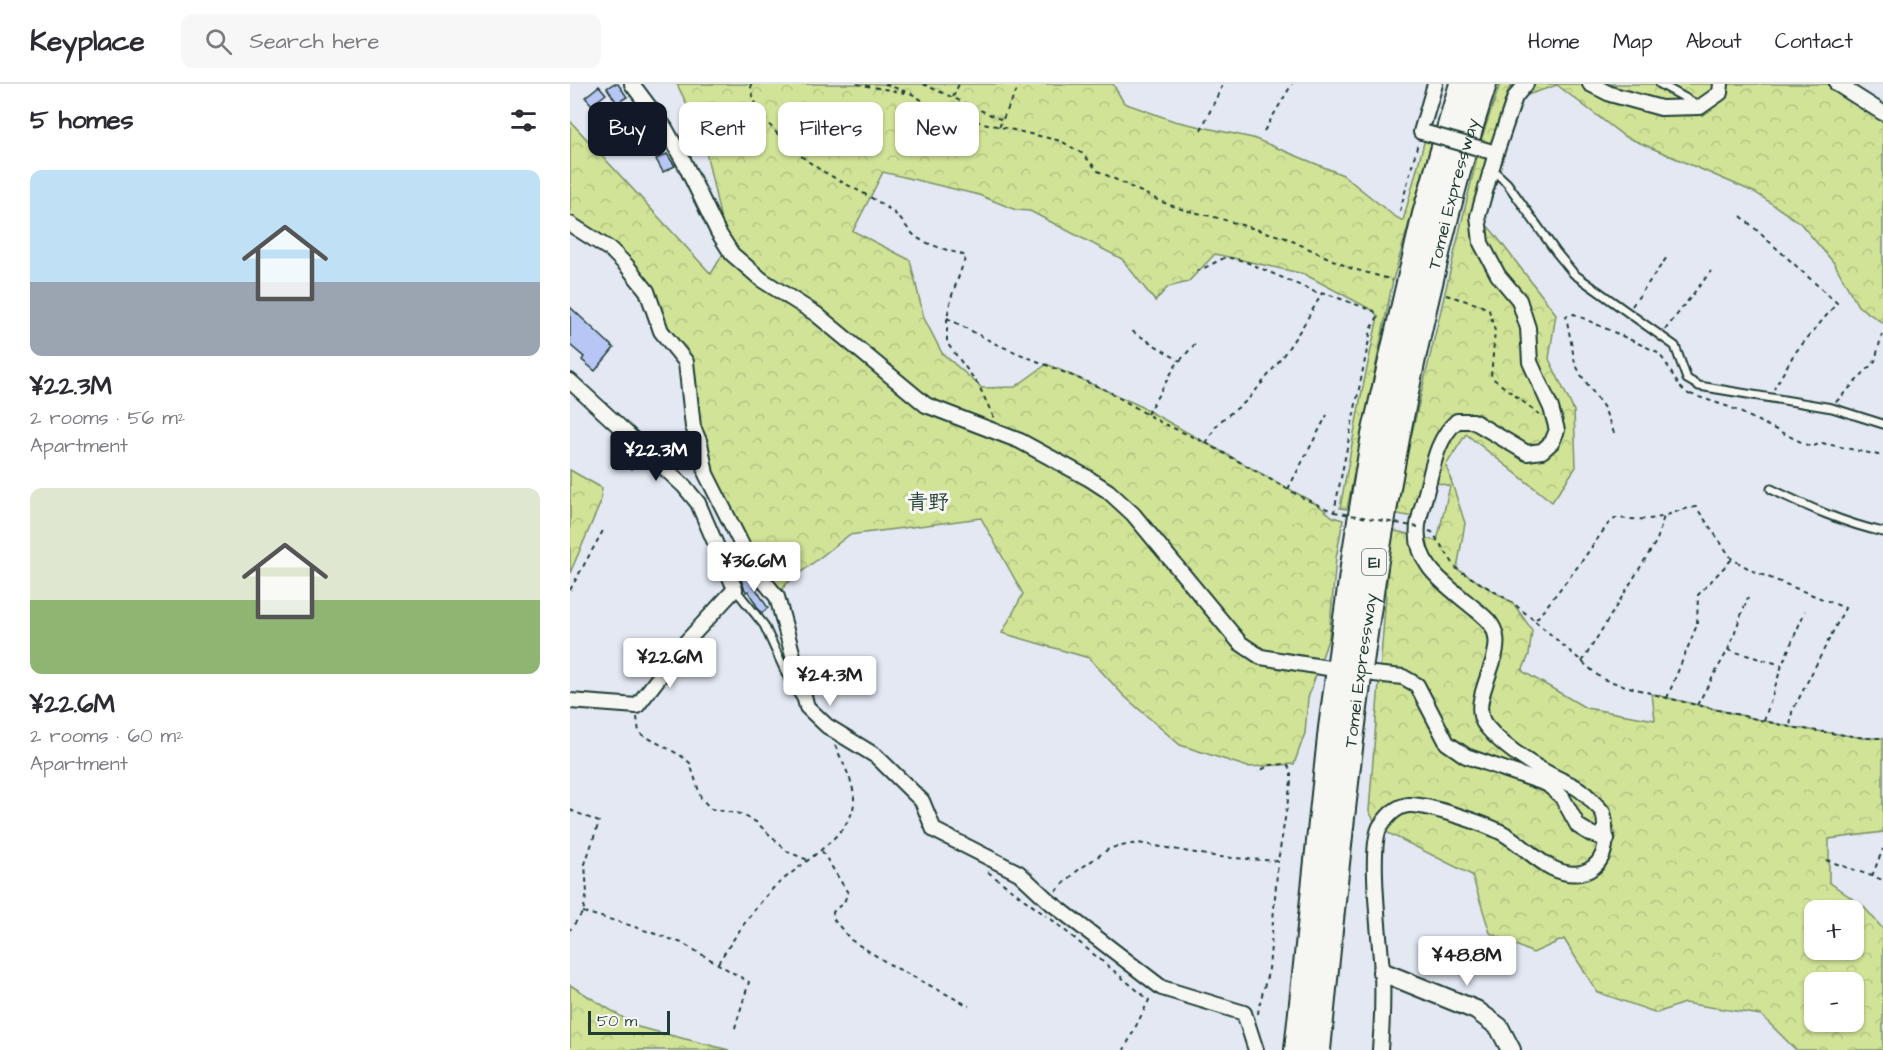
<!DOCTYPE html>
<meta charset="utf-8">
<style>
:root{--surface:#fff;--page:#f7f7f7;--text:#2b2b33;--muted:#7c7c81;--line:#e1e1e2;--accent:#111827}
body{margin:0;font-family:"Architects Daughter","Klee One",sans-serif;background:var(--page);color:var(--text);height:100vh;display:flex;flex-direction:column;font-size:22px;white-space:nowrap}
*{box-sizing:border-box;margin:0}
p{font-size:20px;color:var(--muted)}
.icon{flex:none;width:33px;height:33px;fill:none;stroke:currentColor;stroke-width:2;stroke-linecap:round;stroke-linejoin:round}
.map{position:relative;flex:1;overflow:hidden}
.sheet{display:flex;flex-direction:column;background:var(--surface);width:570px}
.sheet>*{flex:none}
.banner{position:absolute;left:18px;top:18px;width:570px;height:54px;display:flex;gap:12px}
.buttons{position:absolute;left:1234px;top:816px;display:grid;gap:12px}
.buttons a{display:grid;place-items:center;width:60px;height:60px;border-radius:12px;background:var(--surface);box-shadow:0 2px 4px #0004;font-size:30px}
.scale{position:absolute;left:18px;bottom:15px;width:82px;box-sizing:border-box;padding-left:6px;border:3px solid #1f3d34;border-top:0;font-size:16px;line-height:21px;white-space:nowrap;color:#1f3d34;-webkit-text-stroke:4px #f6f6f2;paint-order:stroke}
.price{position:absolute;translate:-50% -51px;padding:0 14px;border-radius:6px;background:#fff;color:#222;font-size:20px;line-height:39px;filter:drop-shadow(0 2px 3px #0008)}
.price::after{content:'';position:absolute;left:50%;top:36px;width:18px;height:14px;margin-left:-9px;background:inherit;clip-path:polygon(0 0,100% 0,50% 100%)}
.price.selected{background:var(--accent);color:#fff}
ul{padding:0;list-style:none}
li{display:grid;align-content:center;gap:12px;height:318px;padding:0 30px}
li span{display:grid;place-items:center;height:186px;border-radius:12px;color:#555}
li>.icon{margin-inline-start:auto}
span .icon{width:108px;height:108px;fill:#fffc;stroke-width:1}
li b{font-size:26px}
h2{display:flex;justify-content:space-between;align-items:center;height:72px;padding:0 30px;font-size:26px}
.chip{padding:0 21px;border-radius:12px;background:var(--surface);box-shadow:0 2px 4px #0004;font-size:21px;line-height:54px}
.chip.selected{background:var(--accent);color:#fff}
header{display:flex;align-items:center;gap:36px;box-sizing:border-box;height:84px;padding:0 30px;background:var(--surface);border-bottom:2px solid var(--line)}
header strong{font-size:28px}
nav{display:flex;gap:33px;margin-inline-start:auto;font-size:21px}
.search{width:420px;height:54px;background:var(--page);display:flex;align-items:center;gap:15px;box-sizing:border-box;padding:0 21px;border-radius:12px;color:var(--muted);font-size:22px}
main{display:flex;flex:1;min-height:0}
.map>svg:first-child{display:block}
.forest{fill:url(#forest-crowns);stroke:#789066;stroke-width:1.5;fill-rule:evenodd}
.building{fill:#b8c6f6;stroke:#1f3d34;stroke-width:1.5}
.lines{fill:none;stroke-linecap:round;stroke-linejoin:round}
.lane-casing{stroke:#1f3d34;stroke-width:11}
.street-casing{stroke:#1f3d34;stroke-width:18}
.secondary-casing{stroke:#1f3d34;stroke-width:22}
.highway-casing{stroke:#1f3d34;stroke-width:28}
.path{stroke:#1f3d34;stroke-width:2;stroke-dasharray:4.5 4.5;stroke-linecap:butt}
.lane{stroke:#f6f6f2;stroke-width:7}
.street{stroke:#f6f6f2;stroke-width:14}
.secondary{stroke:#f6f6f2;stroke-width:18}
.highway{stroke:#f6f6f2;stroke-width:24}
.street-bridge-casing{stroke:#1f3d34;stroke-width:18;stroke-linecap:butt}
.path-bridge{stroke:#1f3d34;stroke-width:2;stroke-dasharray:4.5 4.5;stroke-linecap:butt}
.street-bridge{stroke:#f6f6f2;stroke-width:14}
.labels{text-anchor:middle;stroke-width:6;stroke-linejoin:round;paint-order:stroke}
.shield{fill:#f6f6f2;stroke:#60746d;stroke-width:1.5}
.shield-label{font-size:16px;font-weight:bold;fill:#1f3d34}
.street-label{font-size:18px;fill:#1f3d34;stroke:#f6f6f2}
.quarter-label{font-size:21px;font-weight:bold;fill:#1f3d34;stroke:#f6f6f2}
</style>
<header>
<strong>Keyplace</strong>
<div class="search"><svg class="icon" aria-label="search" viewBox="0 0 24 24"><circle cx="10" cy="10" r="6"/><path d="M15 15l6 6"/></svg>Search here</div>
<nav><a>Home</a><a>Map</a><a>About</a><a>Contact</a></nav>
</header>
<main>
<section class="sheet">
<h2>5 homes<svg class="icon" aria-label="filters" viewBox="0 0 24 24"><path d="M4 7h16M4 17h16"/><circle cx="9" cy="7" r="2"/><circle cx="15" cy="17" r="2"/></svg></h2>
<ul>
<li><span style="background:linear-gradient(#bfe0f5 60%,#9aa5b1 0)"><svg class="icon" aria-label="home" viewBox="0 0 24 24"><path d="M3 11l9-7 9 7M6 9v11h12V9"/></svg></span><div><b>¥22.3M</b><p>2 rooms · 56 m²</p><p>Apartment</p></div></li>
<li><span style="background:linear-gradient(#dfe7d0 60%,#8fb573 0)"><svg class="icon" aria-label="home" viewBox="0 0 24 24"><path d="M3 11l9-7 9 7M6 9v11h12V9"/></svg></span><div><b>¥22.6M</b><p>2 rooms · 60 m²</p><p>Apartment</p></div></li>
</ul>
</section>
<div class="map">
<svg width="1313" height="966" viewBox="0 0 1313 966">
<defs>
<pattern id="forest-crowns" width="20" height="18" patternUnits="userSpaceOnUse" patternTransform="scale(1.5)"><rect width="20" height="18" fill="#d0e397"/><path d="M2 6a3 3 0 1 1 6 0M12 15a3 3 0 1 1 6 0" fill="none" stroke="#b2c483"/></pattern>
</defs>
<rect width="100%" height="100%" fill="#e3e8f3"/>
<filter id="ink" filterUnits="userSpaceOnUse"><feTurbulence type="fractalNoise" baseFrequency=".0167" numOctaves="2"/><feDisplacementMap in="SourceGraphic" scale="12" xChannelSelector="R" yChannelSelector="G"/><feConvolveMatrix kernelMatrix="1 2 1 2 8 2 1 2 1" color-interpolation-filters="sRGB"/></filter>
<g filter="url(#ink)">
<g class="forest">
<polygon points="107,0 543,0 554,19 604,37 683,54 773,91 824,132 833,137 855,55 862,57 823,196 777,425 770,424 791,312 808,233 804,227 734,190 645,170 618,198 598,203 585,217 552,175 460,127 446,126 409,111 313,88 283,147 340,176 354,234 372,269 412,304 445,303 477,280 566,320 748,421 763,433 773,436 766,474 759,553 738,614 735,649 724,680 678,683 610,661 554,612 519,574 432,549 453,510 411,434 279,451 216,500 207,513 139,402 116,278 77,207 0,134 0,37 141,190 157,163 133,54"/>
<polygon points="930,0 943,0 938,7 921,62 910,59"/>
<polygon points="959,0 1271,0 1313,29 1313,239 1288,222 1264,179 1230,139 1186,109 1054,52 987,1 952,13"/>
<path d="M908,69L919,73L908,132L923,148L986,230L979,275L1004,327L1006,383L982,418L896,350L876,381L895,439L887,485L943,519L962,546L959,571L952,587L1016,624L1085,636L1082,610L1220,643L1295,654H1313V748L1259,755V798L1294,823L1313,845V966H1226L1191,931L1114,919L1087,929L1027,908L994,855L963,869L920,849L902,791L808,744L799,727L821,446L867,457L880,402L853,395L843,433L823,429ZM1245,826H1284V866H1245ZM1245,898H1284V938H1245Z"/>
<polygon points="0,386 32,404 30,420 0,489"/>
<polygon points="0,901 68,943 159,966 0,966"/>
</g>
<g class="building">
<polygon points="43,0 48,0 57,13 47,19 37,4"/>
<polygon points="29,2 36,10 22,21 15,13"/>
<polygon points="97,70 105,82 93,88 86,75"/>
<polygon points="0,223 44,264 25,287 12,276 14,273 0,261"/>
<polygon points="48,363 66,376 61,385 42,372"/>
<polygon points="176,489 198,524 191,529 178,507 176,508 170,493"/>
</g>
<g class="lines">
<g class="lane-casing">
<g id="lane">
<polyline points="1090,0 1126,20"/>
<polyline points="923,86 937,99 986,168 1004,190 1105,262 1117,295 1129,302 1262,324 1313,340"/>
<path d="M1201,405C1238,423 1273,439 1313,448"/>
<polyline points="165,505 194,541 221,600 230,613"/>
</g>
</g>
<g class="street-casing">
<g id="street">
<polyline points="62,0 95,44 114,78 148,148 162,170 192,196 246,230 356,321 450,357 518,394 538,407 563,430 670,559 691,573 758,584"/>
<polyline points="1020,0 1040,10 1091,24 1130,23 1150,9 1151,0"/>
<polyline points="1267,0 1313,29"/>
<polyline points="856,49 851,48 865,0"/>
<polyline points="0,140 41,166 57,182 77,207 91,247 116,278 123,343 130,359 136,390 184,485 207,513 237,623 257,642 306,672 352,717 364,746 449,789 480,818 592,904 674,929 686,966"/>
<polyline points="0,297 114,402 128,419 165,505 116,558 67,622 0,617"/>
<polyline points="804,590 833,593 847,601 877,659 896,672 977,700 992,713 1008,742 1021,750 1037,755"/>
<path d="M810,966C812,941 813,914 812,889C811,861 797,761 811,741C818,732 826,722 839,721C857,720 920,741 936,751C952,761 966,776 982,784C1015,800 1040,780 1035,745C1035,740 1035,734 1033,729C1031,725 1026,721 1023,718C1008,701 1000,701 981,691C957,678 933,663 916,642C897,619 931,579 926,553C924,540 915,533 905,525C878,502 843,482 848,441C850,428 855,414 858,401C864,377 868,354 887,337H903L957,369L972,367L982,358L987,346L981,324L960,278L958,244L949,216L928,191L911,159L908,132L926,69L945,13L956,0"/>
</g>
</g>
<g class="secondary-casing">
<polyline id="secondary" points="812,888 906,926 929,943 941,966"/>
</g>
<g class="highway-casing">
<g id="highway">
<polyline points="727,966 761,644 785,468 804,351 855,130 892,0"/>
<path id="s1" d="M748,966C773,707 800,448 861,195C876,130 893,64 914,0"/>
</g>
</g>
<g class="path">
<path d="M181,0C181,31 226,71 251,86C275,101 301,111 323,128C332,135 337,145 345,152C356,161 382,167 396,172L381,214L377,234V259L408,300L424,334"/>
<polyline points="287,0 335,9"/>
<polyline points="315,0 342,10 374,30 491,57 513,70 528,87 592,118 614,126 641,132 716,154 780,184 823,196"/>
<polyline points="353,0 432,36"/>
<polyline points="383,13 389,0"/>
<polyline points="429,43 450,0"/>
<polyline points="631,46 653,0"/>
<polyline points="694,47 722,0"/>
<polyline points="830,127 848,59"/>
<polyline points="1171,132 1267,219 1224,270 1204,305"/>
<polyline points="876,211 910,221 919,226 925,247 921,293 969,330"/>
<polyline points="1062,222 1097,173"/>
<polyline points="377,234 426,260 536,306 590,338 636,359 733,414 764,428 801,246 808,232 804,227 760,211 745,208 674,177 656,173 622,190"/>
<polyline points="1095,246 1141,187"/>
<polyline points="562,247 610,277"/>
<polyline points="1120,310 1162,324 1241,363 1252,359 1313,372"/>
<polyline points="1266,318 1305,277 1312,250"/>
<polyline points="577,330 606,281 626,259"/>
<path d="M1044,349L1034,324L1011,291L1005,279L996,232L1004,230L1085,267C1101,279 1102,300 1120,311"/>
<path d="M636,359C641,352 645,341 652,336C661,328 672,322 681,312C708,281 732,246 752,209"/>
<polyline points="718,405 757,331"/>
<path d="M859,447L862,448L887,485L943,519L965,537L1009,481L1038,440L1046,434C1061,435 1079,437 1094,432C1107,428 1112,425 1126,423L1162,475L1183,487L1275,524L1222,628L1220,643"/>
<polyline points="0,506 35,443"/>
<polyline points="965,537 1032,595 1097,614 1220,643 1295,654 1313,654"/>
<polyline points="1158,566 1212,581"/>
<polyline points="1012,578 1087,456 1094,432"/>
<polyline points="1097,614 1127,541 1128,511 1162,475"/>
<polyline points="1127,621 1158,566 1178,513"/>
<polyline points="67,633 69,649 110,671 120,679 131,714 141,725 171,730 186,738 218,768 238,776"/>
<polyline points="1194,637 1212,581 1235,527"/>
<polyline points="0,726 29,738 15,780 17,809 13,828 0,846"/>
<polyline points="252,767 278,809 274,818 263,828 264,836 281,856 319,880 399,922"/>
<polyline points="1256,776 1313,796"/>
<polyline points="418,788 476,832"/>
<polyline points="1302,792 1313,765"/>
<polyline points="486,807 507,787 540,764 568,759 649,773 708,777 721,698 721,687 717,680 700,681 688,688"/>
<polyline points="13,828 53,839 112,859 179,898 164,947"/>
<polyline points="481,835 579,916 554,966"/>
<path d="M148,879C163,856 178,832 197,811C217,786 283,754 284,718C285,699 272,678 265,661"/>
<polyline points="688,930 689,922 699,885 708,777"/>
</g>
<use href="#lane" class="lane"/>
<use href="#street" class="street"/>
<use href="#secondary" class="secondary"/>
<use href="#highway" class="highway"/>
<g class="street-bridge-casing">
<polyline id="street-bridge" points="856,49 919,67"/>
</g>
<polyline class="path-bridge" points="764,428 848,443"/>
<use href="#street-bridge" class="street-bridge"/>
</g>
</g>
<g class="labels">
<rect class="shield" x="792" y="465" width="24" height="26" rx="4.5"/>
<g class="shield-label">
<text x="804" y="484">E1</text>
</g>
<g class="street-label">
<text dy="6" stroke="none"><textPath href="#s1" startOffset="868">Tomei Expressway</textPath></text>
<text dy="6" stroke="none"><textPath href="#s1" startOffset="382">Tomei Expressway</textPath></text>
</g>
<g class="quarter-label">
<text x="358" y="425">青野</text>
</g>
</g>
</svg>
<div class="buttons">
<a>+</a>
<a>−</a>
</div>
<div class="scale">50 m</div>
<b class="price selected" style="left:86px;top:398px">¥22.3M</b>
<b class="price" style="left:184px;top:509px">¥36.6M</b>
<b class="price" style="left:100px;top:605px">¥22.6M</b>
<b class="price" style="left:260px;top:623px">¥24.3M</b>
<b class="price" style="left:897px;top:903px">¥48.8M</b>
<div class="banner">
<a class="chip selected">Buy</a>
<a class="chip">Rent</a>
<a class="chip">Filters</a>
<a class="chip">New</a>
</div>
</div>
</main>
